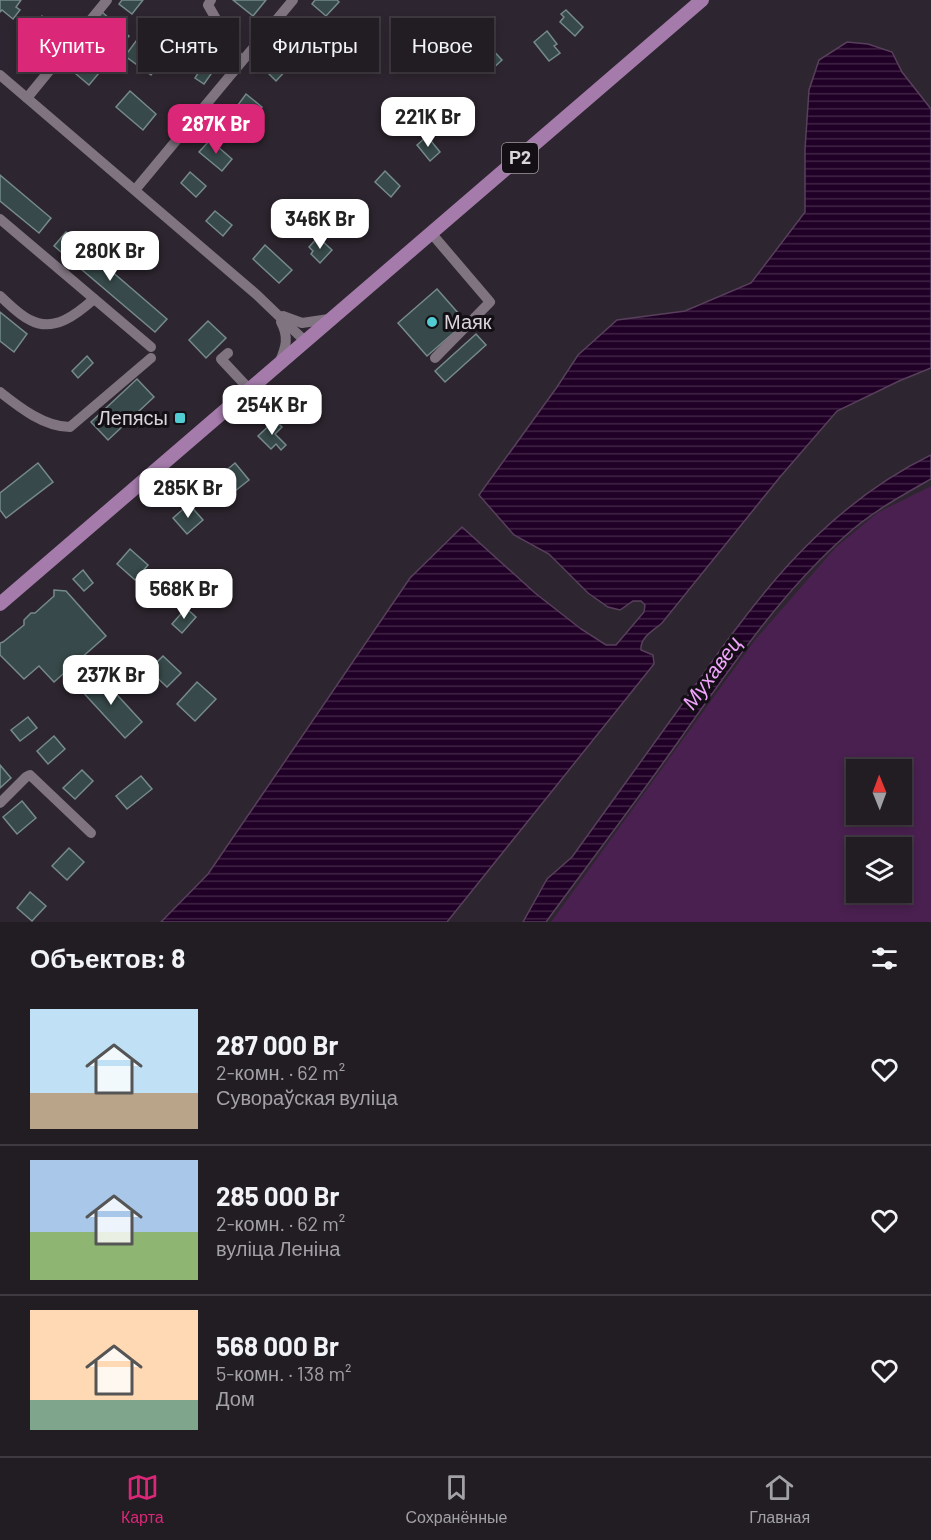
<!DOCTYPE html>
<html lang="ru">
<meta charset="utf-8">
<style>
:root{--surface:#221c23;--page:#2e2930;--text:#f1f3f6;--muted:#a2a1a6;--line:#3f3a41;--accent:#db2777}
body{margin:0;font-family:Barlow,sans-serif;background:var(--page);color:var(--text);height:100vh;display:flex;flex-direction:column;font-size:22px;white-space:nowrap}
*{box-sizing:border-box;margin:0}
p{font-size:20px;color:var(--muted)}
.icon{flex:none;width:33px;height:33px;fill:none;stroke:currentColor;stroke-width:2;stroke-linecap:round;stroke-linejoin:round}
.map{position:relative;height:922px;overflow:hidden}
.side{display:flex;flex-direction:column;background:var(--surface);flex:1}
.side>*{flex:none}
.guide{position:absolute;left:18px;top:18px;width:600px;height:54px;display:flex;gap:12px}
.needle{width:39px;rotate:359deg}
.fabs{position:absolute;left:846px;top:759px;display:grid;gap:12px}
.fabs a{display:grid;place-items:center;width:66px;height:66px;border-radius:0px;background:var(--surface);box-shadow:0 3px 9px #0003,0 0 0 2px var(--line);font-size:30px}
.price{position:absolute;translate:-50% -51px;padding:0 14px;border-radius:12px;background:#fff;color:#222;font-size:20px;line-height:39px;filter:drop-shadow(0 2px 3px #0008)}
.price::after{content:'';position:absolute;left:50%;top:36px;width:18px;height:14px;margin-left:-9px;background:inherit;clip-path:polygon(0 0,100% 0,50% 100%)}
.price.active{background:var(--accent);color:#fff}
ul{padding:0;list-style:none}
li{display:flex;align-items:center;gap:18px;height:150px;padding:0 30px}
li+li{border-top:2px solid var(--line)}
li span{display:grid;place-items:center;flex:none;width:168px;height:120px;border-radius:0px;color:#555}
li>.icon{margin-inline-start:auto}
span .icon{width:72px;height:72px;fill:#fffc;stroke-width:1}
li b{font-size:26px}
h2{display:flex;justify-content:space-between;align-items:center;height:72px;padding:0 30px;font-size:26px}
.pill{padding:0 21px;border-radius:0px;background:var(--surface);box-shadow:0 3px 9px #0003,0 0 0 2px var(--line);font-size:21px;line-height:54px}
.pill.active{background:var(--accent);color:#fff}
.dock{display:flex;justify-content:space-around;align-items:center;height:84px;border-top:2px solid var(--line);background:var(--surface);font-size:16px;color:var(--muted)}
.dock a{display:grid;justify-items:center;gap:3px}
.dock .active{color:var(--accent)}
.map>svg:first-child{display:block}
.green{fill:#49204f;fill-rule:evenodd}
.water{fill:url(#water-rules);stroke:#58405c;stroke-width:1.5}
.building{fill:#37494a;stroke:#768a8b;stroke-width:1.5}
.lines{fill:none;stroke-linecap:round;stroke-linejoin:round}
.minor{stroke:#7f7480;stroke-width:10}
.major{stroke:#a47baa;stroke-width:14}
.poi-dot{fill:#51ccd3;stroke:#130f14;stroke-width:2}
.labels{text-anchor:middle;stroke-width:6;stroke-linejoin:round;paint-order:stroke}
.shield{fill:#130f14;stroke:#9e999f;stroke-width:1.5}
.shield-label{font-size:18px;font-weight:bold;fill:#dad4db}
.poi-label{font-size:20px;fill:#dad4db;stroke:#130f14;text-anchor:start}
.water-label{font-size:21px;font-style:italic;fill:#f1a3fd;stroke:#130f14}
</style>
<div class="map">
<svg width="931" height="922" viewBox="0 0 931 922">
<defs>
<pattern id="water-rules" width="6" height="5" patternUnits="userSpaceOnUse" patternTransform="scale(1.5)"><rect width="6" height="5" fill="#200026"/><path d="M0 2.5h6" fill="none" stroke="#402445"/></pattern>
</defs>
<rect width="100%" height="100%" fill="#2d252f"/>
<path class="green" d="M931,486V922H551L754,641L835,548L877,513ZM856,770H902V814H856ZM856,848H902V892H856Z"/>
<g class="water">
<path d="M847,42L868,44L892,52L902,72L931,109V368L899,381L837,411L780,477L662,623C653,631 640,637 641,650L653,655L654,664L447,922H161L208,874L410,578L462,527L535,593L581,629L606,645H616L644,612L645,605L641,601H633L620,610L608,607L588,593L549,554L514,535L479,495L557,387L578,355L617,320L685,311L751,283L805,212V149L809,90L819,60Z"/>
<path d="M931,455V479C901,496 870,513 844,537C778,596 729,670 678,742C635,803 590,862 546,922H523L547,879L572,857C607,808 643,759 678,710C749,608 816,511 931,455Z"/>
</g>
<g class="building">
<polygon points="0,0 21,0 16,7 20,10 13,19 2,10 0,12"/>
<polygon points="122,0 143,0 132,14 119,4"/>
<polygon points="233,0 266,0 253,16"/>
<polygon points="315,0 337,0 339,2 326,16 312,4"/>
<polygon points="566,10 583,27 575,36 560,22 564,17 561,14"/>
<polygon points="102,12 129,36 120,46 92,23"/>
<polygon points="42,16 51,23 47,28 53,32 56,27 66,35 53,52 28,34"/>
<polygon points="308,24 322,36 309,53 294,40"/>
<polygon points="547,31 557,44 554,46 560,53 549,61 534,42"/>
<polygon points="142,33 168,52 151,75 125,56"/>
<polygon points="81,42 92,51 84,60 89,64 93,58 104,67 89,85 63,63"/>
<polygon points="489,46 502,60 489,72 476,57"/>
<polygon points="278,55 290,66 276,81 264,69"/>
<polygon points="206,60 216,67 204,84 195,78"/>
<polygon points="130,91 156,114 143,130 116,107"/>
<polygon points="246,94 262,107 251,121 235,109"/>
<polygon points="462,108 474,123 463,133 450,118"/>
<polygon points="427,136 440,152 430,161 417,145"/>
<polygon points="210,140 232,159 222,171 199,152"/>
<polygon points="385,171 400,186 391,197 375,182"/>
<polygon points="190,172 206,186 196,197 181,183"/>
<polygon points="0,175 51,218 39,233 0,201"/>
<polygon points="215,211 232,225 223,236 206,221"/>
<polygon points="351,217 363,228 357,234 346,223"/>
<polygon points="66,232 167,319 155,332 54,246"/>
<polygon points="318,237 332,250 320,263 311,254 313,251 309,247"/>
<polygon points="265,245 292,270 279,283 253,259"/>
<polygon points="437,289 466,322 427,356 398,323"/>
<polygon points="0,312 27,334 14,352 0,341"/>
<polygon points="208,321 226,338 206,358 189,340"/>
<polygon points="476,334 486,345 445,382 435,371"/>
<polygon points="87,356 93,363 78,378 72,371"/>
<polygon points="137,379 154,397 108,440 91,422"/>
<polygon points="275,420 282,427 275,434 286,445 281,450 276,444 271,449 258,436"/>
<polygon points="38,463 53,482 6,518 0,510 0,493"/>
<polygon points="235,463 249,480 235,491 230,486 224,490 216,479"/>
<polygon points="189,504 203,520 187,534 173,518"/>
<polygon points="130,549 148,565 135,580 117,564"/>
<polygon points="83,570 93,583 84,591 73,579"/>
<polygon points="54,590 66,591 106,636 54,682 39,666 24,679 0,655 0,643 3,642 24,625 24,620 31,613 35,613 54,596"/>
<polygon points="186,608 196,617 182,633 172,624"/>
<polygon points="163,656 181,673 167,687 149,670"/>
<polygon points="97,673 142,722 125,738 80,689"/>
<polygon points="197,682 216,699 195,721 177,704"/>
<polygon points="28,717 37,728 20,741 11,730"/>
<polygon points="54,736 65,749 48,764 37,751"/>
<polygon points="0,765 11,778 0,788"/>
<polygon points="82,770 93,781 75,799 63,788"/>
<polygon points="141,776 152,789 127,809 116,796"/>
<polygon points="22,801 36,818 17,834 3,817"/>
<polygon points="69,848 84,862 67,880 52,866"/>
<polygon points="30,892 46,906 32,921 17,908"/>
</g>
<g class="lines">
<g class="minor">
<polyline points="211,0 208,5 241,62"/>
<polyline points="0,75 257,295 306,342"/>
<polyline points="27,98 107,0"/>
<polyline points="135,190 293,0"/>
<polyline points="0,219 151,347"/>
<polyline points="432,234 490,302 435,358"/>
<path d="M0,296C9,304 19,315 30,320C54,333 77,314 94,299"/>
<polyline points="283,316 302,323 329,319"/>
<polyline points="228,353 221,359 250,390"/>
<path d="M280,361C286,347 289,337 281,322"/>
<path d="M0,392C19,407 44,427 70,427L151,358"/>
<polyline points="0,803 26,777 30,775 91,833"/>
</g>
<polyline class="major" points="0,604 702,0"/>
</g>
<g class="poi-dot">
<circle cx="432" cy="322" r="6"/>
<rect x="174" y="412" width="12" height="12" rx="3"/>
</g>
<g class="labels">
<rect class="shield" x="502" y="143" width="36" height="30" rx="4.5"/>
<g class="shield-label">
<text x="520" y="164">Р2</text>
</g>
<g class="poi-label">
<text x="444" y="329">Маяк</text>
<text x="168" y="425" text-anchor="end">Лепясы</text>
</g>
<g class="water-label">
<text transform="translate(712 673) rotate(-54)" y="7">Мухавец</text>
</g>
</g>
</svg>
<div class="fabs">
<a><svg class="needle" viewBox="-14 -14 28 28"><path d="M0-13l5 13h-10z" fill="#e53935"/><path d="M0 13l5-13h-10z" fill="#a2a1a6"/></svg></a>
<a><svg class="icon" aria-label="layers" viewBox="0 0 24 24"><path d="M12 4l9 5-9 5-9-5zM3 14l9 5 9-5"/></svg></a>
</div>
<b class="price" style="left:428px;top:148px">221K Br</b>
<b class="price active" style="left:216px;top:155px">287K Br</b>
<b class="price" style="left:320px;top:250px">346K Br</b>
<b class="price" style="left:110px;top:282px">280K Br</b>
<b class="price" style="left:272px;top:436px">254K Br</b>
<b class="price" style="left:188px;top:519px">285K Br</b>
<b class="price" style="left:184px;top:620px">568K Br</b>
<b class="price" style="left:111px;top:706px">237K Br</b>
<div class="guide">
<a class="pill active">Купить</a>
<a class="pill">Снять</a>
<a class="pill">Фильтры</a>
<a class="pill">Новое</a>
</div>
</div>
<section class="side">
<h2>Объектов: 8<svg class="icon" aria-label="filters" viewBox="0 0 24 24"><path d="M4 7h16M4 17h16"/><circle cx="9" cy="7" r="2"/><circle cx="15" cy="17" r="2"/></svg></h2>
<ul>
<li><span style="background:linear-gradient(#bfe0f5 70%,#b9a48a 0)"><svg class="icon" aria-label="home" viewBox="0 0 24 24"><path d="M3 11l9-7 9 7M6 9v11h12V9"/></svg></span><div><b>287 000 Br</b><p>2-комн. · 62 m²</p><p>Сувораўская вуліца</p></div><svg class="icon" aria-label="heart" viewBox="0 0 24 24"><path d="M12 20l-8-8c-3-5 5-10 8-4 3-6 11-1 8 4z"/></svg></li>
<li><span style="background:linear-gradient(#a9c7e8 60%,#8fb573 0)"><svg class="icon" aria-label="home" viewBox="0 0 24 24"><path d="M3 11l9-7 9 7M6 9v11h12V9"/></svg></span><div><b>285 000 Br</b><p>2-комн. · 62 m²</p><p>вуліца Леніна</p></div><svg class="icon" aria-label="heart" viewBox="0 0 24 24"><path d="M12 20l-8-8c-3-5 5-10 8-4 3-6 11-1 8 4z"/></svg></li>
<li><span style="background:linear-gradient(#ffd9b3 75%,#7fa58c 0)"><svg class="icon" aria-label="home" viewBox="0 0 24 24"><path d="M3 11l9-7 9 7M6 9v11h12V9"/></svg></span><div><b>568 000 Br</b><p>5-комн. · 138 m²</p><p>Дом</p></div><svg class="icon" aria-label="heart" viewBox="0 0 24 24"><path d="M12 20l-8-8c-3-5 5-10 8-4 3-6 11-1 8 4z"/></svg></li>
</ul>
</section>
<nav class="dock">
<a class="active"><svg class="icon" aria-label="map" viewBox="0 0 24 24"><path d="M3 6l6-2 6 2 6-2v14l-6 2-6-2-6 2zM9 4v14M15 6v14"/></svg>Карта</a>
<a><svg class="icon" aria-label="saved" viewBox="0 0 24 24"><path d="M7 4h10v16l-5-4-5 4z"/></svg>Сохранённые</a>
<a><svg class="icon" aria-label="home" viewBox="0 0 24 24"><path d="M3 11l9-7 9 7M6 9v11h12V9"/></svg>Главная</a>
</nav>
